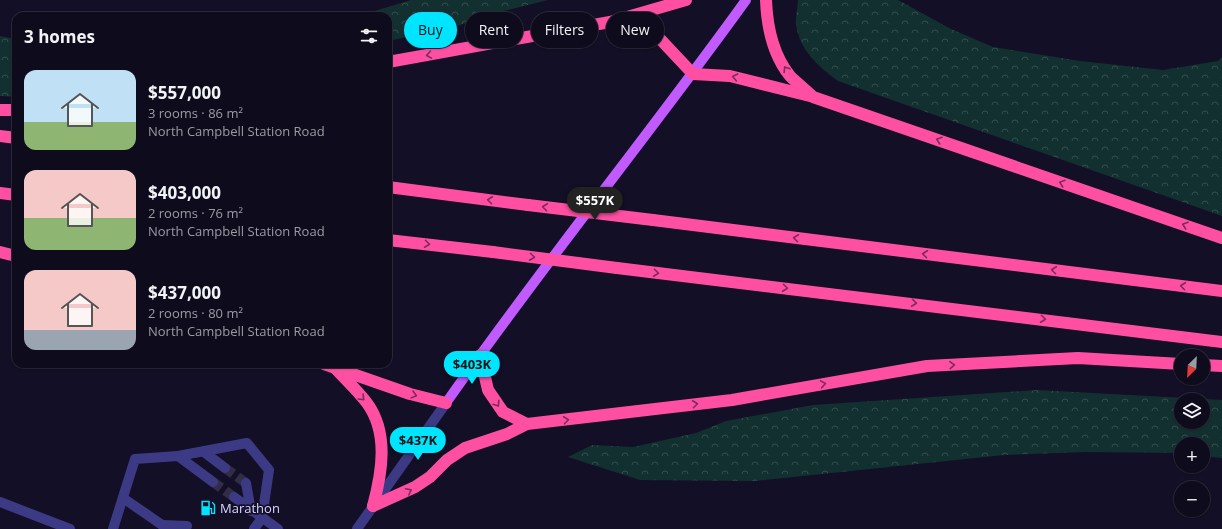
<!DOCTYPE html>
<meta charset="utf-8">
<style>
:root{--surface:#0e0b1c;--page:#171425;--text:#f1f3f6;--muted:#9b9ba3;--line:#2e2b3b;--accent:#00e5ff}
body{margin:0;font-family:"Open Sans",sans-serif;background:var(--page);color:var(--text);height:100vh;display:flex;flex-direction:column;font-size:15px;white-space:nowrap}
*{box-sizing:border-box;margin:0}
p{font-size:13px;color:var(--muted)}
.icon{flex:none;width:22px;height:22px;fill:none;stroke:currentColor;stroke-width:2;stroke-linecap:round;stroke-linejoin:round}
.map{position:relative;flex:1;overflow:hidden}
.side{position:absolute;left:12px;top:12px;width:380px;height:356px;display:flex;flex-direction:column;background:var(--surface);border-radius:12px;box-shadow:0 1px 3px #0004,0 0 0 1px var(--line)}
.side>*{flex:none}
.hud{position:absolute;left:404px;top:12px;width:380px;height:36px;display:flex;gap:8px}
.needle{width:26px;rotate:204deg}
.fabs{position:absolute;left:1174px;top:349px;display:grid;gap:8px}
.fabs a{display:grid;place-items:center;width:36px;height:36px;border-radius:50%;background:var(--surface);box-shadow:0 1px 3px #0004,0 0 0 1px var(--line);font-size:20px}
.price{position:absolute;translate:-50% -34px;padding:0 9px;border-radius:14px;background:var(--accent);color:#111;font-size:13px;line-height:26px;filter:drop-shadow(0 1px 2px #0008)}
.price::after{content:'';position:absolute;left:50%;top:24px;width:12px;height:9px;margin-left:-6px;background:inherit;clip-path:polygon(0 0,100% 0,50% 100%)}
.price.on{background:#222;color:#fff}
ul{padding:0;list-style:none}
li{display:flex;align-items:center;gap:12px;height:100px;padding:0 12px}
li span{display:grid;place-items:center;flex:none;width:112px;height:80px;border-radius:12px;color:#555}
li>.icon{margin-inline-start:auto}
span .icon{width:48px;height:48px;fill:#fffc;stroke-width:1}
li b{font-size:17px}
h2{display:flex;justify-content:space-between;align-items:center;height:48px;padding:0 12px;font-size:17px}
.tag{padding:0 14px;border-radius:18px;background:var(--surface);box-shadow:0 1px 3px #0004,0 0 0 1px var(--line);font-size:14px;line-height:36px}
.tag.on{background:var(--accent);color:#111}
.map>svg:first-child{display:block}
.forest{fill:url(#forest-crowns);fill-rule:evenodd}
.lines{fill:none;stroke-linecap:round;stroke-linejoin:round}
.minor-tunnel{stroke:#312d47;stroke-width:10;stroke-dasharray:10 5;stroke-linecap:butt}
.minor{stroke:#3d3a85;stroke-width:10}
.major{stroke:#c25bff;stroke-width:10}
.highway{stroke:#ff4fa3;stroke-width:12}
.highway-bridge{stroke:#ff4fa3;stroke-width:12}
.oneway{stroke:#7d2c5e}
.labels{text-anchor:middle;stroke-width:3.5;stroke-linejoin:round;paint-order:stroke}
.poi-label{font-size:13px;fill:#d9d4ff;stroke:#130f26;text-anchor:start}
</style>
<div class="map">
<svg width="1222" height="529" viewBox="0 0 1222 529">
<defs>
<pattern id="forest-crowns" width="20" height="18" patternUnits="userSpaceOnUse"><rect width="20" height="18" fill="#12302f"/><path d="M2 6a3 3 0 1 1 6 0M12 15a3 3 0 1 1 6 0" fill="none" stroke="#344d4e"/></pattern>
</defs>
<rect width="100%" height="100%" fill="#130f26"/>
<g class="forest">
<polygon points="411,0 548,0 504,11 454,27 388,41 388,16 358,16"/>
<path d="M798,0H898L951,29L993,47L1080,61L1163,70L1218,61L1222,57V216L838,81C819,67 800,51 796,25C795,17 798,8 798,0Z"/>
<polygon points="0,36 16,39 16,97 0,96"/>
<path d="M1037,390L1222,400V458L1203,456V444H1181V453L1086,452L1004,455L754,481L640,480L568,457L592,445L633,447L696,433L726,421L813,405ZM1181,400H1203V422H1181Z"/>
</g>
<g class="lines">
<g class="minor-tunnel">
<polyline points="225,468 246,483"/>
<polyline points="213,482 234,497"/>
</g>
<g class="minor">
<polyline points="204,452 225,468"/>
<polyline points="178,456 247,443 269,470 262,518 254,529"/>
<polyline points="246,483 251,511"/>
<polyline points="234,497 278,529"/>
<polyline points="123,498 168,529"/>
<polyline points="0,502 70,529"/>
<polyline points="163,526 163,525 187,526"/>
<polyline points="113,529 135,459 178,456 213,482"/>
<polyline points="357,529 446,403"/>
</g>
<path class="major" d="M446,403C542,266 648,136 746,0"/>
<g class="highway">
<path d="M766,0C767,26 773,55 790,76C797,83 806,90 813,97L1222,238"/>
<polyline points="612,22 649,31 661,40 693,74 730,76 810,96"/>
<polyline points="388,62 610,22 686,0"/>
<polyline points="0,110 16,110"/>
<polyline points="0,136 16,138"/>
<polyline points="388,187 528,205"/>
<polyline points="0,193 16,195"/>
<polyline points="653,220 1222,291"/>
<polyline points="388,240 493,252"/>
<polyline points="0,252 16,256"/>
<polyline points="617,268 1222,342"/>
<polyline points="480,355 488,390 503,412 527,424"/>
<polyline points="324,364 410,394 446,403"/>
<polyline points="1203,365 1222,366"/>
<path d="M336,369C346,380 358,391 367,403C389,433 382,473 373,506"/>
<polyline points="373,506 415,487 430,477 447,460 465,448 507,434 527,424 732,400 927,366 1078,358 1181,364"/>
</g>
<g class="highway-bridge">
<polyline points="528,205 653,220"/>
<polyline points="493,252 617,268"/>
</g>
</g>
<defs><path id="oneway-chevron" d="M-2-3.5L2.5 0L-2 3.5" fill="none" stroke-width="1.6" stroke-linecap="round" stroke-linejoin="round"/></defs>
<g class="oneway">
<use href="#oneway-chevron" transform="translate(429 55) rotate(170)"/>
<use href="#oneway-chevron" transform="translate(786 69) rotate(-122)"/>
<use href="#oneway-chevron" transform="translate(735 77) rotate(-169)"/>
<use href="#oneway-chevron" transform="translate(939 140) rotate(-161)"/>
<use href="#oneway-chevron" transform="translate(1062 183) rotate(-161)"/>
<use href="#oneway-chevron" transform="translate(490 200) rotate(-173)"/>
<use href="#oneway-chevron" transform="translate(545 207) rotate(-173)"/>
<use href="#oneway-chevron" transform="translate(1185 225) rotate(-161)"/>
<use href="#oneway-chevron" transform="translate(796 238) rotate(-173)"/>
<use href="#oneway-chevron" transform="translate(427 244) rotate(7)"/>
<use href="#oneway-chevron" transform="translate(925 254) rotate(-173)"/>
<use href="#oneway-chevron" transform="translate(532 257) rotate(7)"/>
<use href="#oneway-chevron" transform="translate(1054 270) rotate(-173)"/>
<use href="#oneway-chevron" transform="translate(656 273) rotate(7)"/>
<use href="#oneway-chevron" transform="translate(1183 286) rotate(-173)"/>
<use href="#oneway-chevron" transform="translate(785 288) rotate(7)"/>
<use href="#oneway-chevron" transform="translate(914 303) rotate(7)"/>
<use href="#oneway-chevron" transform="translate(1043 319) rotate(7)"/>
<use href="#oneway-chevron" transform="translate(952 365) rotate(-3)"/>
<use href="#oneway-chevron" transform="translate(823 384) rotate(-10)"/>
<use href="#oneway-chevron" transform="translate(414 395) rotate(15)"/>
<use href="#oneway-chevron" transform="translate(362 398) rotate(46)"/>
<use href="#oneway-chevron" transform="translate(497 404) rotate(56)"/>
<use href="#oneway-chevron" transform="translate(695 404) rotate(-7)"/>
<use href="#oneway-chevron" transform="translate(566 420) rotate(-7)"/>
<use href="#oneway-chevron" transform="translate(409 491) rotate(-27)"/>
</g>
<defs>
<g id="fuel-bare" transform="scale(1.2)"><path d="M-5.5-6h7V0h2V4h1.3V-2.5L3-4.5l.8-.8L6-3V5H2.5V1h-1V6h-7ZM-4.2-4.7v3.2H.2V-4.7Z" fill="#00e5ff" stroke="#130f26" stroke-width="2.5" paint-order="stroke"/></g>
</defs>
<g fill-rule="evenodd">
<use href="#fuel-bare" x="208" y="508"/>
</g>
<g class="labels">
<g class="poi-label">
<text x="220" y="513">Marathon</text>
</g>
</g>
</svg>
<div class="fabs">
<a><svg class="needle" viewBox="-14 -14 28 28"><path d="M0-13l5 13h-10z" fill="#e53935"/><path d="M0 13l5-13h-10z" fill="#9b9ba3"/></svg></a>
<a><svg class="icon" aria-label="layers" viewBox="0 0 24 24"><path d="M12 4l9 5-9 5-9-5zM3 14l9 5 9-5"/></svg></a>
<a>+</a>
<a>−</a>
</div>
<b class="price on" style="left:595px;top:221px">$557K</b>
<b class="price" style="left:472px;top:385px">$403K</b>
<b class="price" style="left:418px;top:461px">$437K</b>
<div class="hud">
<a class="tag on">Buy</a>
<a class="tag">Rent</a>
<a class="tag">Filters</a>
<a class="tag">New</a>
</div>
<section class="side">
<h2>3 homes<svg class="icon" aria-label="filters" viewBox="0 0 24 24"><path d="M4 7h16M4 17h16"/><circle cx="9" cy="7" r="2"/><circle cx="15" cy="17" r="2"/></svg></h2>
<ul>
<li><span style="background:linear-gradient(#bfe0f5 65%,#8fb573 0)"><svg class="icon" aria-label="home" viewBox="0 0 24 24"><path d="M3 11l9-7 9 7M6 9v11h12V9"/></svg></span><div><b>$557,000</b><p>3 rooms · 86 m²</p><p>North Campbell Station Road</p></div></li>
<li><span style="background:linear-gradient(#f6c9c9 60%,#8fb573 0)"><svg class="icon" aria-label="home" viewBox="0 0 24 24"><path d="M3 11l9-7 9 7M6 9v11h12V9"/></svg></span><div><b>$403,000</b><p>2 rooms · 76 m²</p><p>North Campbell Station Road</p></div></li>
<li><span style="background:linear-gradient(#f6c9c9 75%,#9aa5b1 0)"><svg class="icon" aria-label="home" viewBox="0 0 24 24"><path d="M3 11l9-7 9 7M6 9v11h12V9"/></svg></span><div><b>$437,000</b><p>2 rooms · 80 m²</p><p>North Campbell Station Road</p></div></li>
</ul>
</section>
</div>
